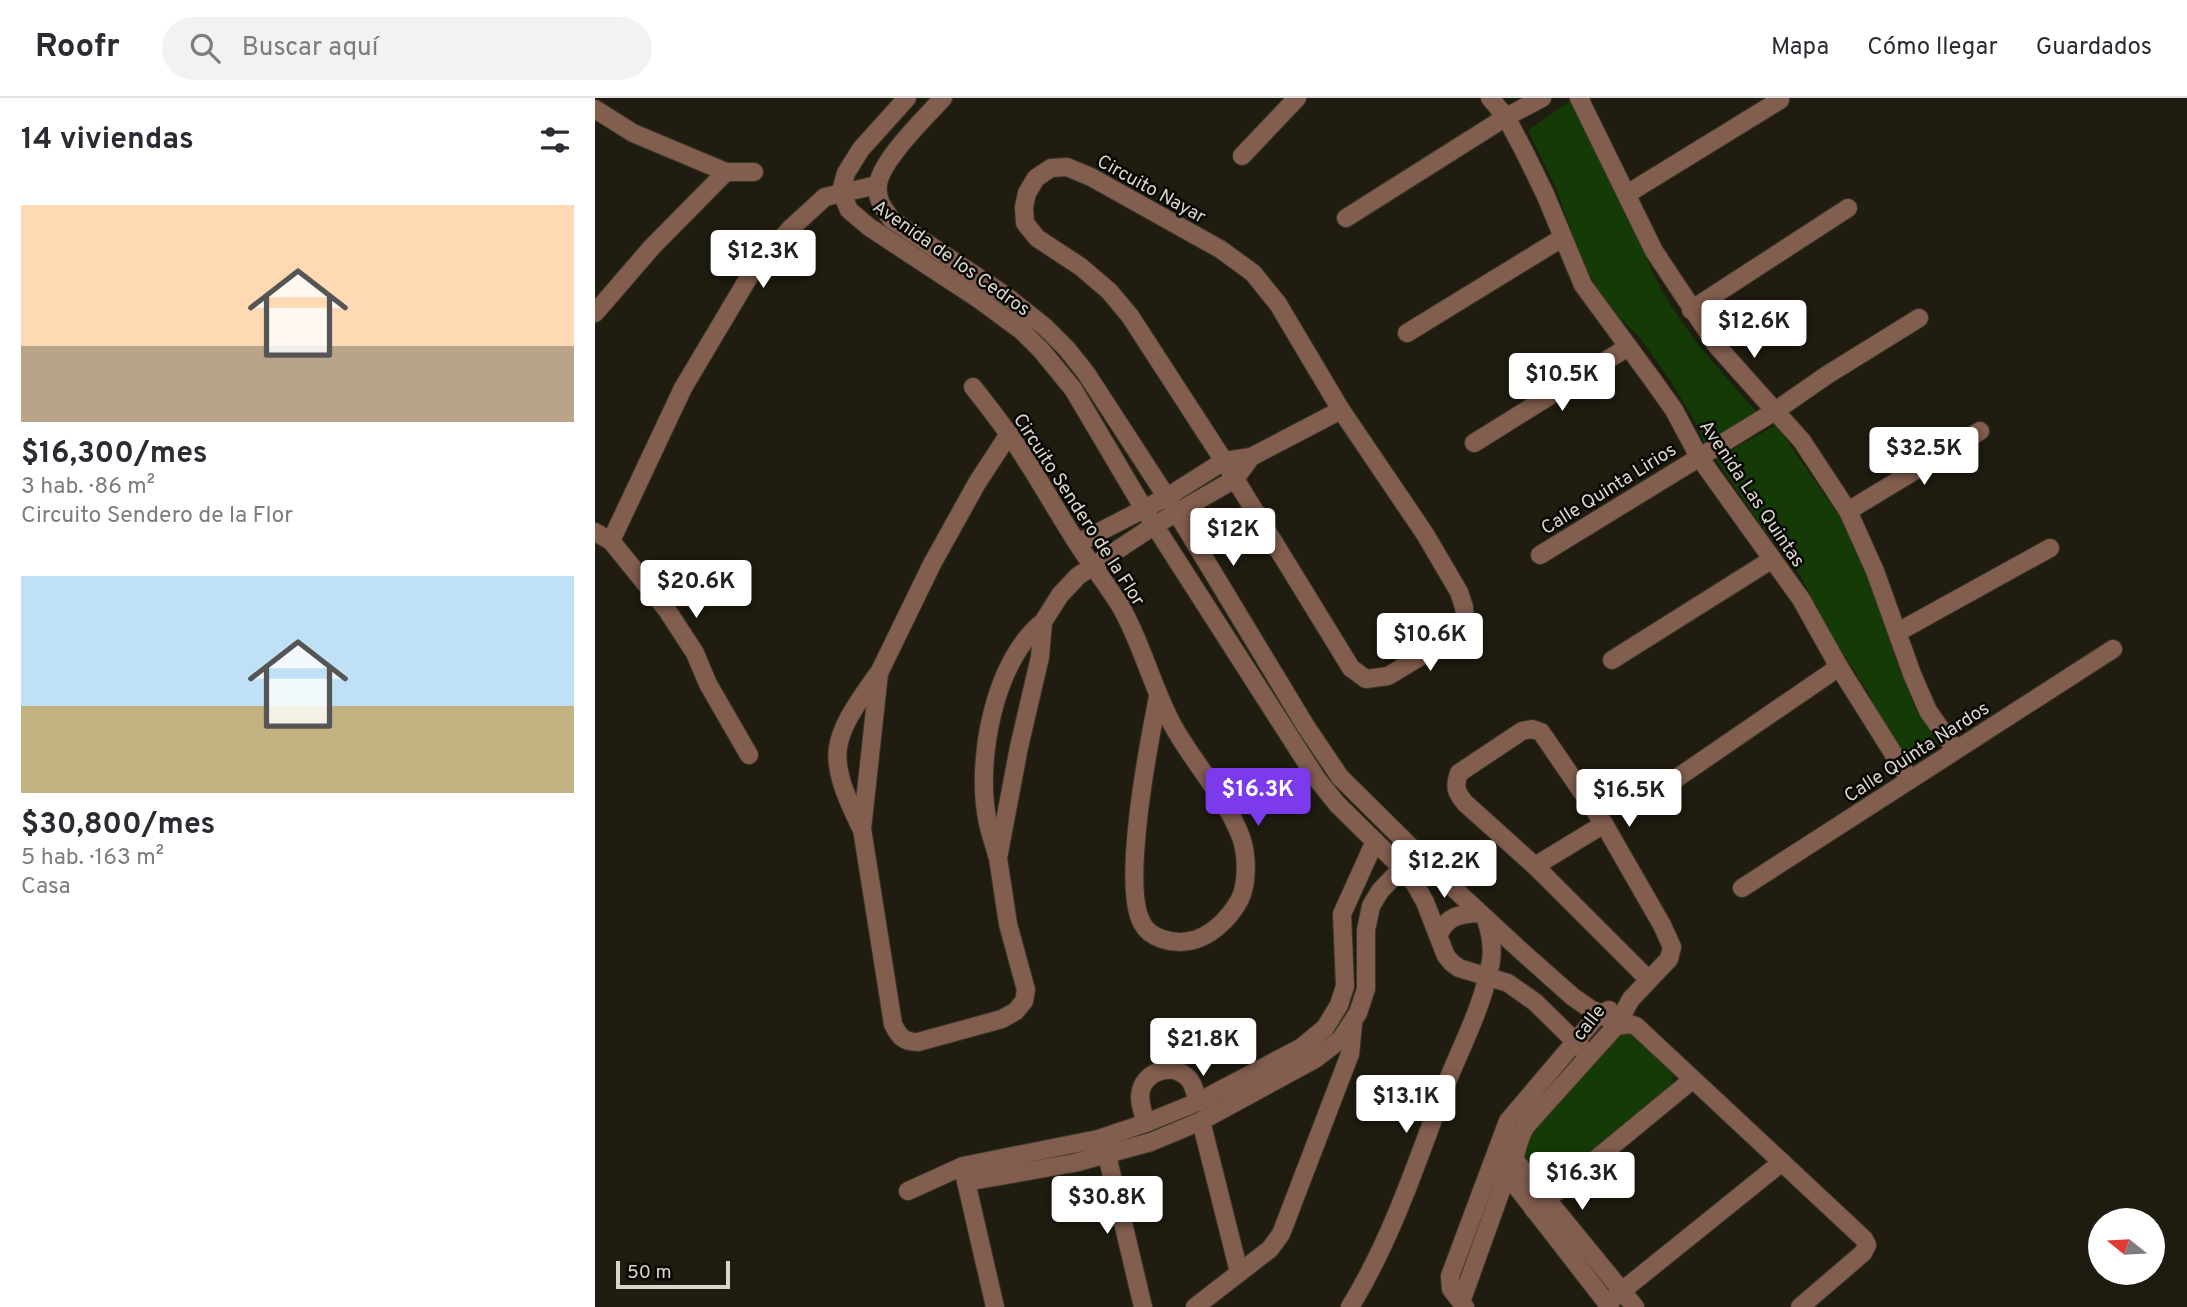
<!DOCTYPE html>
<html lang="es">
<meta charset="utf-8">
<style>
:root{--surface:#fff;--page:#f2f2f3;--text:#2b2b33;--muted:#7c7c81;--line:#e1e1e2;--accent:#7c3aed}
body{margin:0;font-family:Overpass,sans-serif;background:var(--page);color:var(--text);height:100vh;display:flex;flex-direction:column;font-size:26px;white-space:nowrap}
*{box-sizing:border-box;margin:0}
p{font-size:23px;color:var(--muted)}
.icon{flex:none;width:38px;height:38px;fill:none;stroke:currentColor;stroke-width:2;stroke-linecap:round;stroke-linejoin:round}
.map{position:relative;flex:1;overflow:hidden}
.side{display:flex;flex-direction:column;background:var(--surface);width:595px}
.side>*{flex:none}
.needle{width:46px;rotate:288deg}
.buttons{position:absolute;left:1493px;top:1110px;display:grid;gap:14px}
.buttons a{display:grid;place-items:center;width:77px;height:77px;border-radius:50%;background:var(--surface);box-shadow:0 7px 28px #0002;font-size:35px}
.scale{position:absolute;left:21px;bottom:18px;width:114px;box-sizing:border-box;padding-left:7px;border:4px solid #d8d6cd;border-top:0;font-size:19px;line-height:24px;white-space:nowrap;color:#d8d6cd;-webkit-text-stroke:5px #080703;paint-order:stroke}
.price{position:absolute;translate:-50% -60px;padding:0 16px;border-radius:7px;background:#fff;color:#222;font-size:23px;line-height:46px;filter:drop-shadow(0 2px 4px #0008)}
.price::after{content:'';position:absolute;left:50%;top:42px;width:21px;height:16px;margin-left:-10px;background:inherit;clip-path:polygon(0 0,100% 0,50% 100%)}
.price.on{background:var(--accent);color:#fff}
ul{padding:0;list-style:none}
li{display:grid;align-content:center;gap:14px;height:371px;padding:0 21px}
li span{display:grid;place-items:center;height:217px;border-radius:0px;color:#555}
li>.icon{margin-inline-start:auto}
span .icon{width:126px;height:126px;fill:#fffc;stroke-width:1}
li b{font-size:30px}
h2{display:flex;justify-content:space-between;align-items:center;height:84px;padding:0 21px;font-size:30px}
header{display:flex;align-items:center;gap:42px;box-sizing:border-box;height:98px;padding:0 35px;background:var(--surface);border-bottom:2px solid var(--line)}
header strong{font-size:33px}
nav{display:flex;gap:38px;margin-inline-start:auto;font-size:24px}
.search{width:490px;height:63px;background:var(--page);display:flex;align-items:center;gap:18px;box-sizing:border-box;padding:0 24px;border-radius:38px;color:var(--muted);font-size:26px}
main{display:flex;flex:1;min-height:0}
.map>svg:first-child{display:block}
.green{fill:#143a06}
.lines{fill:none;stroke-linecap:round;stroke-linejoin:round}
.minor-casing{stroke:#3a362a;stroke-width:20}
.minor{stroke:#825e4e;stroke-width:18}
.labels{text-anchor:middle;stroke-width:5;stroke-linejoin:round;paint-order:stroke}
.street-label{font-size:19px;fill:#d8d6cd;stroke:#080703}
</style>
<header>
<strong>Roofr</strong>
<div class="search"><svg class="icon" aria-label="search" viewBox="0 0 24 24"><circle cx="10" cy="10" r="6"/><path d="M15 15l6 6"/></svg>Buscar aquí</div>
<nav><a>Mapa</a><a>Cómo llegar</a><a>Guardados</a></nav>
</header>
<main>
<section class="side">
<h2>14 viviendas<svg class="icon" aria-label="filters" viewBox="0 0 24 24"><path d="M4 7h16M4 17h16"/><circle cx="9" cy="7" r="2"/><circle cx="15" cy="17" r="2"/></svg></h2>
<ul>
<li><span style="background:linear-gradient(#ffd9b3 65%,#b9a48a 0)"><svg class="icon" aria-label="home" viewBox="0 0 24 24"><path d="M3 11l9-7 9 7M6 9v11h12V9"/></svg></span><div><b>$16,300/mes</b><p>3 hab. · 86 m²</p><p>Circuito Sendero de la Flor</p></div></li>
<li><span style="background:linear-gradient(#bfe0f5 60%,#c2b280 0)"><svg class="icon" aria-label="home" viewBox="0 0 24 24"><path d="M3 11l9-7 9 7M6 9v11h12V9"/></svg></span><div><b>$30,800/mes</b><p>5 hab. · 163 m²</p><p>Casa</p></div></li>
</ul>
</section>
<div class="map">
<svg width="1592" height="1209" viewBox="0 0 1592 1209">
<rect width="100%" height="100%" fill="#201c10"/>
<g class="green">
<path d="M975,3C994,34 1012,65 1027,98C1041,129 1050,161 1066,191C1092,238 1131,278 1165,318L1110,347L1100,324L1075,282L1046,241L1009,204L987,162L961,91L933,32Z"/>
<polygon points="1181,327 1243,416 1264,455 1302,565 1320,610 1343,646 1317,667 1298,647 1275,597 1233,532 1205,477 1167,429 1120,361"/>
<path d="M1031,934L1040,938L1074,971L1078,977L1077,987L960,1083C941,1086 928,1063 926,1046L1021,937Z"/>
</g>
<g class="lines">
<g class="minor-casing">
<g id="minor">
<polyline points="312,0 266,51 251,75 246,93 254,112 274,129 385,202 427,233 446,252 478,291 549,411 722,681 742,706 807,770 820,786 830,804 851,858 857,865 864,870 913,885 940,904 994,957"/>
<path d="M348,0C331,19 285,63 283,87C281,102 289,111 297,122L411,198L450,229L472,251L491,275L582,415L710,627L745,679L841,774L924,851L978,899L997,912L1008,916L1021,928L1035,926L1041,928L1269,1141L1272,1147L1268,1155L1205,1209"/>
<polyline points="895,0 911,19 929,53 950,96 988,187 1057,281 1079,312 1104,359 1206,501 1244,569 1315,682"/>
<polyline points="984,0 1059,153 1122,248 1207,343 1253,413 1280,473 1317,576 1333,613 1360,651"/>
<polyline points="0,11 38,35 131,74 57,149 0,215"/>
<polyline points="647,58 702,0"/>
<polygon points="472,69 496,79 625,151 658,175 683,206 746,312 830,436 864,494 869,509 870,522 863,536 793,578 771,581 756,570 629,363 535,218 514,193 486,169 442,140 430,125 429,109 432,95 441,80 456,70"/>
<polyline points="131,74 159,74"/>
<polyline points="1032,96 1185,2"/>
<polyline points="751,120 911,19 947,0"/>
<polyline points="1096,212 1253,110"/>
<polyline points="812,235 967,140"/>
<path d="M378,289C390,304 402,320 413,335C441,374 463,417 490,457C502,474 515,491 526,509C547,546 557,588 577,626C598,665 630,697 646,739C652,756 653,784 645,801C635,820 615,840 594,843C578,846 555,841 547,825C526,788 554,644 563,599"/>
<path d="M414,336L382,385L337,466L284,575L267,731L298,926C304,939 309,944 323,944L407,921L421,913L429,903L431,892L413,826L403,760L424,649L445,559L448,524L465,497L483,478L560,427L640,381L656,359"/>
<polyline points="879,345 1033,249"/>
<polyline points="1253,413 1385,333"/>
<polyline points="0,434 16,443 72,512 100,555 113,586 154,657"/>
<polyline points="16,443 88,290 157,174 195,131 230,99 282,87"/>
<polyline points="483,445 572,399 629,363 656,359 746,312"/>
<polyline points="945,457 1180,313 1232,277 1324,220"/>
<polyline points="1303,534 1455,450"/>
<polyline points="1017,562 1176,462"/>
<polyline points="1082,680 1244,569"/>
<path d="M266,730C230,656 235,643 282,577"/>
<path d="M402,757C399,745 394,733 392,720C381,662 399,562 448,524"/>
<polyline points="940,768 1009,726"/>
<polyline points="1147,790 1518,551"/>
<path d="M844,836C852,818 865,816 884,815"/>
<polyline points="606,1023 644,1174"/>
<path d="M551,1025C548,1014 543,1003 546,992C551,973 577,965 592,979C599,985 600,996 603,1004"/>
<polyline points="914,1055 1040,1209"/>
<polyline points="512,1057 548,1209"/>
<polyline points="907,1070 1015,1209"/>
<polyline points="369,1075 400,1209"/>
<polyline points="371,1084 479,1065 556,1044 606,1023 720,961 746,941 763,915 771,891 771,832 776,808 785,793 807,770"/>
<polyline points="313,1093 368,1068 503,1041 551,1025 603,1004 707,949 730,930 744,907 750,888 747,816 780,743"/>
<polyline points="939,1112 1097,982"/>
<path d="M866,1204L912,1076C922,1061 921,1044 931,1028L1021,928L1036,901L1074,861L1077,849L1067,827L1009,726L946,634L937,631L927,633L864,675C859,689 861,694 870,705L940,768L1053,881"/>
<polyline points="1012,1205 1187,1064"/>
<polyline points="600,1209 675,1151 686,1136 755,956 758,926"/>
<path d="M755,1209C798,1139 823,1060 852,984C868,945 889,905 896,863C898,848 896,836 891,822"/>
<polyline points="870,1209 856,1191 855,1178 913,1023 1003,917 1014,912"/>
</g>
</g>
<use href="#minor" class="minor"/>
</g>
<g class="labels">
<g class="street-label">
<text transform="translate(557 90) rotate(29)" y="7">Circuito Nayar</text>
<text transform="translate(357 159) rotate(35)" y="7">Avenida de los Cedros</text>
<text transform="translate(1013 390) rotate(-32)" y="7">Calle Quinta Lirios</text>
<text transform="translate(1158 395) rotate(56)" y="7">Avenida Las Quintas</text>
<text transform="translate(485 411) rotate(57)" y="7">Circuito Sendero de la Flor</text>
<text transform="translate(1321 653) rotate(-33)" y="7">Calle Quinta Nardos</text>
<text transform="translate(993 924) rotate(-52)" y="7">calle</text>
</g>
</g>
</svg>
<div class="buttons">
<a><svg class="needle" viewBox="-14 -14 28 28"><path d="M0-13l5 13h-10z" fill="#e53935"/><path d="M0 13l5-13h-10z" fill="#7c7c81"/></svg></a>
</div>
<div class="scale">50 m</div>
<b class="price" style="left:168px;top:192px">$12.3K</b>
<b class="price" style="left:1159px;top:262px">$12.6K</b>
<b class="price" style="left:967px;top:315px">$10.5K</b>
<b class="price" style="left:1329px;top:389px">$32.5K</b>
<b class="price" style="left:638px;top:470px">$12K</b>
<b class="price" style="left:101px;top:522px">$20.6K</b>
<b class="price" style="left:835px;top:575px">$10.6K</b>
<b class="price on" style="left:663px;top:730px">$16.3K</b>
<b class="price" style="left:1034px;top:731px">$16.5K</b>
<b class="price" style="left:849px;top:802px">$12.2K</b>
<b class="price" style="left:608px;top:980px">$21.8K</b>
<b class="price" style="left:811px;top:1037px">$13.1K</b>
<b class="price" style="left:987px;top:1114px">$16.3K</b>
<b class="price" style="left:512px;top:1138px">$30.8K</b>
</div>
</main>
